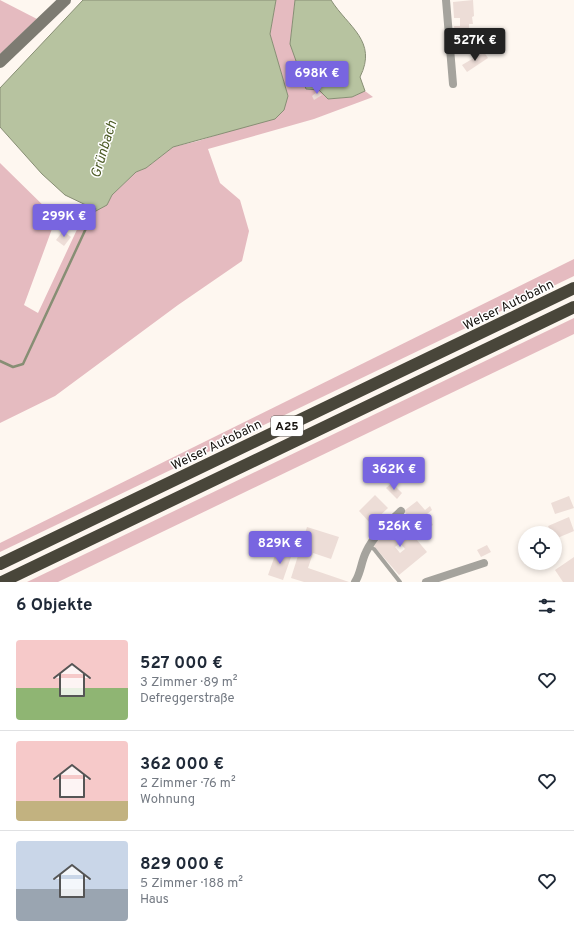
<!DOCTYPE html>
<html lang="de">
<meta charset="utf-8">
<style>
:root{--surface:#fff;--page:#f6f6f7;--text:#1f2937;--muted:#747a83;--line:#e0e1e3;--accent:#7865e0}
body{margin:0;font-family:Overpass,sans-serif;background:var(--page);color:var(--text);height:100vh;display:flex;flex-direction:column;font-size:15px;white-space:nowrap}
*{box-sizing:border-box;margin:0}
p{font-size:13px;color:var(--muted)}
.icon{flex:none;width:22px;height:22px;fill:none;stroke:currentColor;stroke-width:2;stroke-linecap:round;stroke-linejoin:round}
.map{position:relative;height:582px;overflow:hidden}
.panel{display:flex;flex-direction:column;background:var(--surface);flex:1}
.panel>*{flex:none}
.buttons{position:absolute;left:518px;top:526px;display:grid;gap:8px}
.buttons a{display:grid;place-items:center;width:44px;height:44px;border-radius:50%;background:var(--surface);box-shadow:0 2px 6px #0003;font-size:20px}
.price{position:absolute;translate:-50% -34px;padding:0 9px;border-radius:4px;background:var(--accent);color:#fff;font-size:13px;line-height:26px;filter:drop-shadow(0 1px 2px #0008)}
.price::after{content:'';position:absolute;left:50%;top:24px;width:12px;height:9px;margin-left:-6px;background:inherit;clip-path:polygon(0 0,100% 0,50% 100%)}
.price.current{background:#222;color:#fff}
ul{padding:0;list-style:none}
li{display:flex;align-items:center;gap:12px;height:100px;padding:0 16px}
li+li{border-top:1px solid var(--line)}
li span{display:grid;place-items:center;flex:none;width:112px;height:80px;border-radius:4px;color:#555}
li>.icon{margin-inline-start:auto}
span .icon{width:48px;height:48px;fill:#fffc;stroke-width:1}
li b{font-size:17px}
h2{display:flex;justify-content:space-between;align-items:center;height:48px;padding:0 16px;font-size:17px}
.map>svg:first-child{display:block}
.green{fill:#e5bbc0}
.water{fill:#b7c3a0;stroke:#878e74}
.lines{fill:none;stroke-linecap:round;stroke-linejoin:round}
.stream{stroke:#878e74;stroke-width:2.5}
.building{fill:#edddd7;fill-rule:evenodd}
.lane{stroke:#a5a39d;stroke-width:4}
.street{stroke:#a5a39d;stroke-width:8}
.secondary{stroke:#7d7b72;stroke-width:12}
.highway{stroke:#49463a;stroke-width:12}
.labels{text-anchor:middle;stroke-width:3;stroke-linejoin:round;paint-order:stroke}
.shield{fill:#fff;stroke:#5c5956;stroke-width:1}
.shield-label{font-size:12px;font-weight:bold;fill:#16120e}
.street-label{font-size:13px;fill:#16120e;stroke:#fff}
.water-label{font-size:14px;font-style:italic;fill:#4e5d28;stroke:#fff}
</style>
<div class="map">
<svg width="574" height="582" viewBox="0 0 574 582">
<rect width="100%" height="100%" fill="#fef7f0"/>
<g class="green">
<polygon points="0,0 37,19 0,54"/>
<polygon points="276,0 295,0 290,44 319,90 328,99 352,97 365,91 373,97 314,119 208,149 220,183 240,200 249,231 242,261 178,305 55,396 0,423 0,163 56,218 24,305 38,313 88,206 107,205 112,195 136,172 146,168 173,147 198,141 229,131 288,96 270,34"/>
<polygon points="574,259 574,276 0,552 0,543"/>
<polygon points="574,318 574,334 58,582 27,582"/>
</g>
<g class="water">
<polygon points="83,0 276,0 270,34 288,96 284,110 275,119 173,147 146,168 136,172 112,195 107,205 94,212 88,206 65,195 42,174 0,127 0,88"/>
<path d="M295,0H331C348,27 378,41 360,77L365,91L352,97L328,99L319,90L306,89L290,44Z"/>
</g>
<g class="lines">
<polyline class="stream" points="0,361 13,367 23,364 95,209"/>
</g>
<g class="building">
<polygon points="473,0 474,16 472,17 473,24 469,24 469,29 472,29 473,51 457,52 454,26 460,26 460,18 454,18 453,2"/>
<polygon points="484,52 488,58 467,72 462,65"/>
<polygon points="318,91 322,95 314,100 312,96"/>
<polygon points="63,231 71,237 64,246 56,240"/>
<polygon points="392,483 402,493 397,499 386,488"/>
<polygon points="375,495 388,508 371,524 359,511"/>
<polygon points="569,496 574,508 555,514 551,503"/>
<polygon points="417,501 425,510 430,506 432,510 427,514 433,525 421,532 404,511"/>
<polygon points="569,517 574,531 555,539 555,533 551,533 548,526"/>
<path d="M401,521L427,552L399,575L373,545ZM400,543L405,549L400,553L395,547Z"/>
<polygon points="307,527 339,537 331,559 313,553 308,568 349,582 304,582 291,578"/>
<polygon points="487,545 491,552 481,557 477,550"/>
<polygon points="278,547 286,550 284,555 291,557 283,580 268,575"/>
<polygon points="574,557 574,582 563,582 555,570"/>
</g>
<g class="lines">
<polyline class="lane" points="369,547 374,549 400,582"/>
<g class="street">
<polyline points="446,0 453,84"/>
<path d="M355,582C361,573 361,562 366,552C374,535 388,523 401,511"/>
<polyline points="426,582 484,563"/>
</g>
<polyline class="secondary" points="0,62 65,0"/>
<g class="highway">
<polyline points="0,564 574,288"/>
<polyline points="2,582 574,307"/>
</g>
</g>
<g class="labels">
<rect class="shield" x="271" y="416" width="32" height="20" rx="3"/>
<g class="shield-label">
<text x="287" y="430">A25</text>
</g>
<g class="street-label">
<text transform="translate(508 304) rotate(-26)" y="5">Welser Autobahn</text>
<text transform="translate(216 444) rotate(-26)" y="5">Welser Autobahn</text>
</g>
<g class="water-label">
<text transform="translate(103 149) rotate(-73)" y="5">Grünbach</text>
</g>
</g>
</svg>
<div class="buttons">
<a><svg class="icon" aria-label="locate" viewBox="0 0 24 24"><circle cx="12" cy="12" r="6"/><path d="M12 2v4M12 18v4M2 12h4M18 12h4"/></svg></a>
</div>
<b class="price current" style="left:475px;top:62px">527K €</b>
<b class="price" style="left:317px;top:95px">698K €</b>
<b class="price" style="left:64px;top:238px">299K €</b>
<b class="price" style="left:394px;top:491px">362K €</b>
<b class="price" style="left:400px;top:548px">526K €</b>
<b class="price" style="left:280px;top:565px">829K €</b>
</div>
<section class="panel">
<h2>6 Objekte<svg class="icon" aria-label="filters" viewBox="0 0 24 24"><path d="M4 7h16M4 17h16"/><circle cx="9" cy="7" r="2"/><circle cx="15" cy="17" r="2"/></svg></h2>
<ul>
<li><span style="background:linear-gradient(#f6c9c9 60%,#8fb573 0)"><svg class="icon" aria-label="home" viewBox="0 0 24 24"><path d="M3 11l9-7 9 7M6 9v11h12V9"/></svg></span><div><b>527 000 €</b><p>3 Zimmer · 89 m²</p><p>Defreggerstraße</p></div><svg class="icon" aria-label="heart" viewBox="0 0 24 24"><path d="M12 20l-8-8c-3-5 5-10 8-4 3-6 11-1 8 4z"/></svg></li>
<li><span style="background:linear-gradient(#f6c9c9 75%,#c2b280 0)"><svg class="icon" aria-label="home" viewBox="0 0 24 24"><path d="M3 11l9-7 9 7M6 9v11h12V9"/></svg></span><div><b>362 000 €</b><p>2 Zimmer · 76 m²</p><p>Wohnung</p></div><svg class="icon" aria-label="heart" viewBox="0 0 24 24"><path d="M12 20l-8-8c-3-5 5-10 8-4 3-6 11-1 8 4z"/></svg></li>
<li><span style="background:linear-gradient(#c9d6e8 60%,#9aa5b1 0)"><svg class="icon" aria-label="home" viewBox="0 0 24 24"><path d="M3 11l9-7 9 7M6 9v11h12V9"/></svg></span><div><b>829 000 €</b><p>5 Zimmer · 188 m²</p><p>Haus</p></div><svg class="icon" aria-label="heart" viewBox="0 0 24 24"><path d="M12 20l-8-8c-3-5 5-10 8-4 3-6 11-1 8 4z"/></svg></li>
</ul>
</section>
